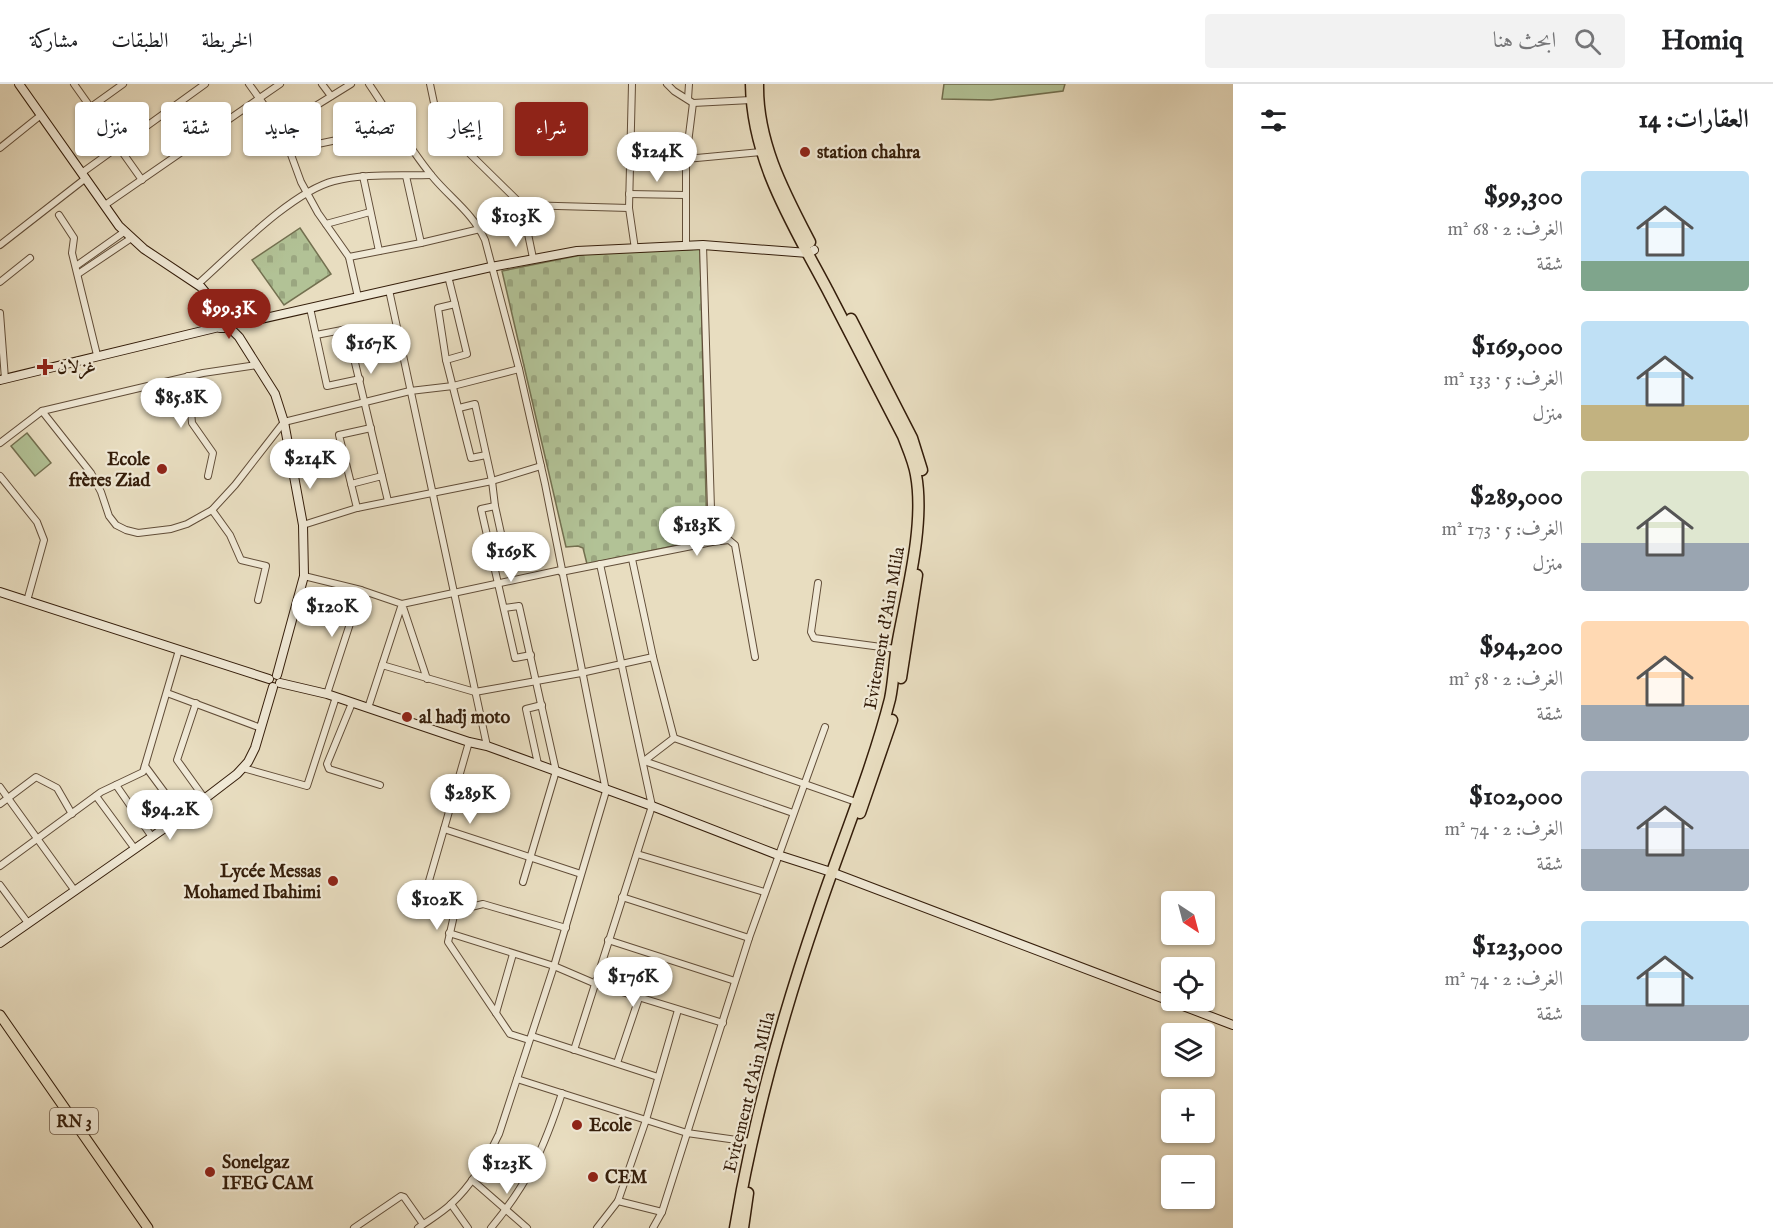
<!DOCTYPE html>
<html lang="ar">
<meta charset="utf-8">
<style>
:root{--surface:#fff;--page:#f2f2f2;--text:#202124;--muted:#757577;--line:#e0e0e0;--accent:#8f2418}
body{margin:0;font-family:"IM FELL English",Amiri,serif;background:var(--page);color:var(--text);direction:rtl;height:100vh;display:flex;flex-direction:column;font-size:22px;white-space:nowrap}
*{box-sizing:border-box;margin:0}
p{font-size:20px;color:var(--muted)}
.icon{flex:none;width:33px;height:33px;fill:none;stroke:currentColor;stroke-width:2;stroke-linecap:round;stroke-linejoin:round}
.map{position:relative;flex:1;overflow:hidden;direction:ltr}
.side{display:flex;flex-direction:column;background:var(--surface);width:540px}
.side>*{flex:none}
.guide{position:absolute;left:18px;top:18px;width:570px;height:54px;direction:rtl;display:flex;gap:12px}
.needle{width:39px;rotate:144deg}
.buttons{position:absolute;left:1161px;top:807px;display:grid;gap:12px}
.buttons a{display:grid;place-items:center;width:54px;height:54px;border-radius:6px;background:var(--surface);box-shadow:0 2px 4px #0004;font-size:30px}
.price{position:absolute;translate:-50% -51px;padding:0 14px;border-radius:21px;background:#fff;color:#222;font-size:20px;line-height:39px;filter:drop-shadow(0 2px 3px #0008)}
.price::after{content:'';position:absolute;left:50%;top:36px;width:18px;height:14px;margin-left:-9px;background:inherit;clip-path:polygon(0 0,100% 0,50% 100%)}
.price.on{background:var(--accent);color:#fff}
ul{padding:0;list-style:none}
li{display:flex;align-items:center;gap:18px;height:150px;padding:0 24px}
li span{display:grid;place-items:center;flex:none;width:168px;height:120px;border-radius:6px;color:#555}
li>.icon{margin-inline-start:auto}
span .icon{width:72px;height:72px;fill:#fffc;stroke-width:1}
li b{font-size:26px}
h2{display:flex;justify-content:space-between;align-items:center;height:72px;padding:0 24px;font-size:26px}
.tag{padding:0 21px;border-radius:6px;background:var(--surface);box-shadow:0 2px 4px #0004;font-size:21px;line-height:54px}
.tag.on{background:var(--accent);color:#fff}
header{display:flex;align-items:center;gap:36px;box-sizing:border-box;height:84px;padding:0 30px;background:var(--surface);border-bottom:2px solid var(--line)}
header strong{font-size:28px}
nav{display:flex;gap:33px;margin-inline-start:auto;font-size:21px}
.search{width:420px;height:54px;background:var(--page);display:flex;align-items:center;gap:15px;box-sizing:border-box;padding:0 21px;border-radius:6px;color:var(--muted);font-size:22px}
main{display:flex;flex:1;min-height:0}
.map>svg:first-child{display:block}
.cemetery{fill:url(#cemetery-stones);stroke:#737050;stroke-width:1.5}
.park{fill:#b2c296;stroke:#737050;stroke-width:1.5}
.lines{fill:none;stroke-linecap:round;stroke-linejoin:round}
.street-casing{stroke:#614d38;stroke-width:8}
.secondary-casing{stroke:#341d0a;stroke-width:10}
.primary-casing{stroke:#341d0a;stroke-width:11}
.highway-casing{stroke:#341d0a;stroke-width:13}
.street{stroke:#f0e9d6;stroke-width:6}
.secondary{stroke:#f0e9d6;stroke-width:8}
.primary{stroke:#e8ddc0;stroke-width:9}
.highway{stroke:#e8ddc0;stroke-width:10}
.poi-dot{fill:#8f2418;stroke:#f0e9d6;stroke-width:2}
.labels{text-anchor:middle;stroke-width:4.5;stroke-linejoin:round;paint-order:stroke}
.shield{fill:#f0e9d6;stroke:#6c5a47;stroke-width:1.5}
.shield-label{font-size:16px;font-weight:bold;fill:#341d0a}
.poi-label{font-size:18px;font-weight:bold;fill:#341d0a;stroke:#f0e9d6;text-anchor:start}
.street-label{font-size:18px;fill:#341d0a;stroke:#f0e9d6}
</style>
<header>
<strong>Homiq</strong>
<div class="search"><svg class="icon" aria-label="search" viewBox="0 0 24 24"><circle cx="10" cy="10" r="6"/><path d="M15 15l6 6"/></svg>ابحث هنا</div>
<nav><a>الخريطة</a><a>الطبقات</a><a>مشاركة</a></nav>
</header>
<main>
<section class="side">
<h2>العقارات: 14<svg class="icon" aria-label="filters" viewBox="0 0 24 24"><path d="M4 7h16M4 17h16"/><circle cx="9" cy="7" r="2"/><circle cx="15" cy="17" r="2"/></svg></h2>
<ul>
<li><span style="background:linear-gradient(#bfe0f5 75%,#7fa58c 0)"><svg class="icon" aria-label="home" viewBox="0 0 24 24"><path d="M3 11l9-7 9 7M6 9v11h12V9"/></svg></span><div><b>$99,300</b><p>الغرف: 2 · 68 m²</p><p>شقة</p></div></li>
<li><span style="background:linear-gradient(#bfe0f5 70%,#c2b280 0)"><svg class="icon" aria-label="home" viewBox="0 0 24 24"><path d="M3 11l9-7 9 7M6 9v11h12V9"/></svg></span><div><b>$169,000</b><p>الغرف: 5 · 133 m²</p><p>منزل</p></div></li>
<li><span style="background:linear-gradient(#dfe7d0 60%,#9aa5b1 0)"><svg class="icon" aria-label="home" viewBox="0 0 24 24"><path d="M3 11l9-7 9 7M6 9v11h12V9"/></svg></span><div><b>$289,000</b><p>الغرف: 5 · 173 m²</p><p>منزل</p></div></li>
<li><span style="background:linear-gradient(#ffd9b3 70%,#9aa5b1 0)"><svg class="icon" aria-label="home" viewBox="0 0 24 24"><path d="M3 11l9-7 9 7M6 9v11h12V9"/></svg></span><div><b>$94,200</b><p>الغرف: 2 · 58 m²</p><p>شقة</p></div></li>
<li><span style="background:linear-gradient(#c9d6e8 65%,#9aa5b1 0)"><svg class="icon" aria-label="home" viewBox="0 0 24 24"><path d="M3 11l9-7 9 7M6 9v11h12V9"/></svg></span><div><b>$102,000</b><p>الغرف: 2 · 74 m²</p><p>شقة</p></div></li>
<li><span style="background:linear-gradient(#bfe0f5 70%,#9aa5b1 0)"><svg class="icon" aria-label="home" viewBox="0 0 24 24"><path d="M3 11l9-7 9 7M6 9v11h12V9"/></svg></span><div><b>$123,000</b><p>الغرف: 2 · 74 m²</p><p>شقة</p></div></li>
</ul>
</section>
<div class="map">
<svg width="1233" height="1144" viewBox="0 0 1233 1144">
<defs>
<pattern id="cemetery-stones" width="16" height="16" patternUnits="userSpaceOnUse" patternTransform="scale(1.5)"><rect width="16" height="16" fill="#b2c296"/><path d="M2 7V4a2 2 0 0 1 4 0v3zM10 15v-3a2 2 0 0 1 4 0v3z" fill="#9aa680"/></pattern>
</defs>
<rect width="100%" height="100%" fill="#e8ddc0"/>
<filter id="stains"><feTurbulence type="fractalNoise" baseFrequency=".00333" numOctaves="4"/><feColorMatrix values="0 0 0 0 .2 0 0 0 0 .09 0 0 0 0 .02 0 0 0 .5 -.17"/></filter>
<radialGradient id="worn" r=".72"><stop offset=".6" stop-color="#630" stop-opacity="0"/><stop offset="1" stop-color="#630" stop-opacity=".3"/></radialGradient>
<g class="cemetery">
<polygon points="300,144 331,190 284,221 252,176"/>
<polygon points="700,165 707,455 587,480 583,464 578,462 566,463 502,187 586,170"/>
</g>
<g class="park">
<polygon points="944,0 1065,0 1063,7 991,16 942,15"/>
<polygon points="27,349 51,379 35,392 11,362"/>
</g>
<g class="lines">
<g class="street-casing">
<g id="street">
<polyline points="74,0 142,96"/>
<polyline points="249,0 282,46 301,98 318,129 349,173 358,213"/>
<polyline points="322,0 331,12"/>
<path d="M369,0C390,31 409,64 432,92C450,114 473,129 485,156L519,285L545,400L606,707L554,882L499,1050C487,1075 473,1100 452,1119C442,1129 429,1136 418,1144"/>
<polyline points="430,0 434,19 470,70 522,121"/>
<polyline points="632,0 629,124 635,165"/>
<polyline points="667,0 674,7 693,19 751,16"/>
<polyline points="688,15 689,0"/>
<polyline points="91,23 123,0"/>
<polyline points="280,44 351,0"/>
<polyline points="0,64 41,31"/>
<polyline points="289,66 356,52 405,53"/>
<polyline points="630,73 686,75 761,68"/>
<polyline points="83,88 205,0"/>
<polyline points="363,92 379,167"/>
<polyline points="406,92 421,159"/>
<polyline points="629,110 685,111"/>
<polyline points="105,121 280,0"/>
<polyline points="59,131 74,154 72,169 97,271"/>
<polyline points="326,140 370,128"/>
<polyline points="0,161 86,94"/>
<polyline points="703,161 712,458"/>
<polyline points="686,162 686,75 693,19"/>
<polyline points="349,173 421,159 480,145"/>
<polyline points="533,174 522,121 629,124"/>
<polyline points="76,182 124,148"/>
<polyline points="78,190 130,155"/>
<polyline points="448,192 455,220 438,224 446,276 471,374 486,371"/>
<polyline points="0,198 30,174"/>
<path d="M198,200C232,170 291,108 334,97C365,89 399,92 431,91"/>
<polyline points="389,206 487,662"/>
<polyline points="310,224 327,302 360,295"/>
<polyline points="0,229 5,295"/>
<polyline points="316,251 347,245 382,392"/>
<polyline points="446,276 467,270 455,220"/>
<polyline points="188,292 192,339 213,369 208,392"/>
<polyline points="459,324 475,320 492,397 495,422 506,472 493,474"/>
<polyline points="42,327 91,389 101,408 109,432 116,441 126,446 138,449 171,445 187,440 212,426 235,401 284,338 410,307 453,302 519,285"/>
<polyline points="0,359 42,327 203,289 257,281"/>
<polyline points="0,392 37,438 44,456 27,517"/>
<polyline points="351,400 382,392 388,417"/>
<polyline points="495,422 481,425 515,574 531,571"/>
<polyline points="357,424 339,351 371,344"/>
<polyline points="212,426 230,451 241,476 266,482 258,516"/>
<polyline points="303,441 357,424 492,397 541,382"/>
<polyline points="632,475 653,573 674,654 644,677 793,729"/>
<polyline points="561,488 712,458 729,456 735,461 755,573"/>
<polyline points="304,492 361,506 402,520 368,624"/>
<polyline points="818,499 811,548 814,554 896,565"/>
<polyline points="504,524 519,522 556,687 523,798"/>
<polyline points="382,581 475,608 581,589 653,573"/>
<polyline points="427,595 402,520 561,486"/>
<polyline points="167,609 261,644"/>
<polyline points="327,610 361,506"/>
<polyline points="196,619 177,676 205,715"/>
<polyline points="352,619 327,680 329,685 380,701"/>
<polyline points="674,654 856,718"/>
<polyline points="538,680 526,625 542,621"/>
<polyline points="145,682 182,732"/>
<polyline points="243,684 307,702 336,613"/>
<polyline points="116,701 152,753"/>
<polyline points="0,703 75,807"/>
<polyline points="96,712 135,765"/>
<polyline points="0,720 36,693 57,704 72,730"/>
<polyline points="444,745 469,658"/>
<polyline points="637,770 764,808"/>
<polyline points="0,782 101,708 143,688 179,566"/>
<polyline points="0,801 28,839"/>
<polyline points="622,813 749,854"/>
<polyline points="422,821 444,745 581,790"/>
<polyline points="449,849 554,882 596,900 723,939"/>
<polyline points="608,856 735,897"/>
<polyline points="496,929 513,870"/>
<polyline points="532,952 658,993"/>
<polyline points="529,956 510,950 448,858 455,827 483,820 566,844"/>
<polyline points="574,966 652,722 600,480"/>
<polyline points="617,979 639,914"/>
<polyline points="517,995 687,1049 751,1058"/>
<polyline points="472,1096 527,1144"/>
<polyline points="618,1117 646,1036 678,926"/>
<polyline points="451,1120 468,1144"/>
<polyline points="354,1144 401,1112 404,1113 423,1140"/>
<path d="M491,1144C529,1098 544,1064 562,1009"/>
<polyline points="597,1144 618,1117 662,1128"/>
<polyline points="653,1144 662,1128 749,854 825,643"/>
</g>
</g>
<g class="secondary-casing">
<g id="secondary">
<polyline points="19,0 119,142 144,165 201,203 210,214 221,233 228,235 229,239 225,244 220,244 217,240 217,236 221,233"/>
<polyline points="229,239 243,239 491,183 577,167 703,161 808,169 814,166"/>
<polyline points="228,242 239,253 275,310 284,338 303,441 304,492 277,591"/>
<polyline points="0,296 219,243"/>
<polyline points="0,508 269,595"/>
<polyline points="280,599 327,610 469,658 487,662 652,722 778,771 831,788 1233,941"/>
<polyline points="0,859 182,732 237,690 248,678 255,664 273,603"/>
</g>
</g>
<g class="primary-casing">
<polyline id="primary" points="0,931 148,1144"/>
</g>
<g class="highway-casing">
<g id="highway">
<path d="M758,0C757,58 784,108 810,158"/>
<polyline points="851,235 912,354 922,386"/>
<polyline points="901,594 917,491"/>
<polyline points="860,729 892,636"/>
<path d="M735,1144C753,1037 782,933 817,831C841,759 871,689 890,615C894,596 894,576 898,556C907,507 925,440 916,391C914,378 908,365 903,352C878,303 853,255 828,207C793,141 752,77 751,0"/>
<polyline points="743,1144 748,1109"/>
</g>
</g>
<use href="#street" class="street"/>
<use href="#secondary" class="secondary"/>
<use href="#primary" class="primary"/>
<use href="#highway" class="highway"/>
</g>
<g class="poi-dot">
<circle cx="805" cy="68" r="6"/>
<path d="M42 274h6v6h6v6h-6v6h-6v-6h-6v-6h6z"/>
<circle cx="162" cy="385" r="6"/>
<circle cx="407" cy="633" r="6"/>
<circle cx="333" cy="797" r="6"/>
<circle cx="577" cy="1041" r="6"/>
<circle cx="210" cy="1088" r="6"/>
<circle cx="593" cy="1093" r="6"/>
</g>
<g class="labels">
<rect class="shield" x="50" y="1024" width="48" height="26" rx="4.5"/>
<g class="shield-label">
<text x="74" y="1043">RN 3</text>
</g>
<g class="poi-label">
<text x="817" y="74">station chahra</text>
<text x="57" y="289">غزلان</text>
<text x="150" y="381" text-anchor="end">Ecole<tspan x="150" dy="21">frères Ziad</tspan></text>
<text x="419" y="639">al hadj moto</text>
<text x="321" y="793" text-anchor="end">Lycée Messas<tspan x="321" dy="21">Mohamed Ibahimi</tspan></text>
<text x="589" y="1047">Ecole</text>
<text x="222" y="1084">Sonelgaz<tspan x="222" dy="21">IFEG CAM</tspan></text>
<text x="605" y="1099">CEM</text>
</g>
<g class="street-label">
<text transform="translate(884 544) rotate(-80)" y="6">Evitement d'Ain Mlila</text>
<text transform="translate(749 1008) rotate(-76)" y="6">Evitement d'Ain Mlila</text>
</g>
</g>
<rect width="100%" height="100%" filter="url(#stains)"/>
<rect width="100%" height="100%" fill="url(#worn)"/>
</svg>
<div class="buttons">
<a><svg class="needle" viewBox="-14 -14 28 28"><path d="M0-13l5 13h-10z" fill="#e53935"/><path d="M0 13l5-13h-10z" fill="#757577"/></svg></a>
<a><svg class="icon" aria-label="locate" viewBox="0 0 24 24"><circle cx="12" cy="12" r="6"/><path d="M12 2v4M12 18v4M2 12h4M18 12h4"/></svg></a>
<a><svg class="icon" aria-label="layers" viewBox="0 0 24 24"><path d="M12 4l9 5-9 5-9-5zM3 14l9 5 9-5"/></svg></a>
<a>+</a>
<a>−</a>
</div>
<b class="price" style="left:657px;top:99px">$124K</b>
<b class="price" style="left:516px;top:164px">$103K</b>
<b class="price on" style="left:229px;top:256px">$99.3K</b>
<b class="price" style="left:371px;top:291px">$167K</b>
<b class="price" style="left:181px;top:345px">$85.8K</b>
<b class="price" style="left:310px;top:406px">$214K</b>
<b class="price" style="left:697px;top:473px">$183K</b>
<b class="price" style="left:511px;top:499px">$169K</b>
<b class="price" style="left:332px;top:554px">$120K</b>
<b class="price" style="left:470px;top:741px">$289K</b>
<b class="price" style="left:170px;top:757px">$94.2K</b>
<b class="price" style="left:437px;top:847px">$102K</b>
<b class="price" style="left:633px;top:924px">$176K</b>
<b class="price" style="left:507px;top:1111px">$123K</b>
<div class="guide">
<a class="tag on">شراء</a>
<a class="tag">إيجار</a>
<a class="tag">تصفية</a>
<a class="tag">جديد</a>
<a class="tag">شقة</a>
<a class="tag">منزل</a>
</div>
</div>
</main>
